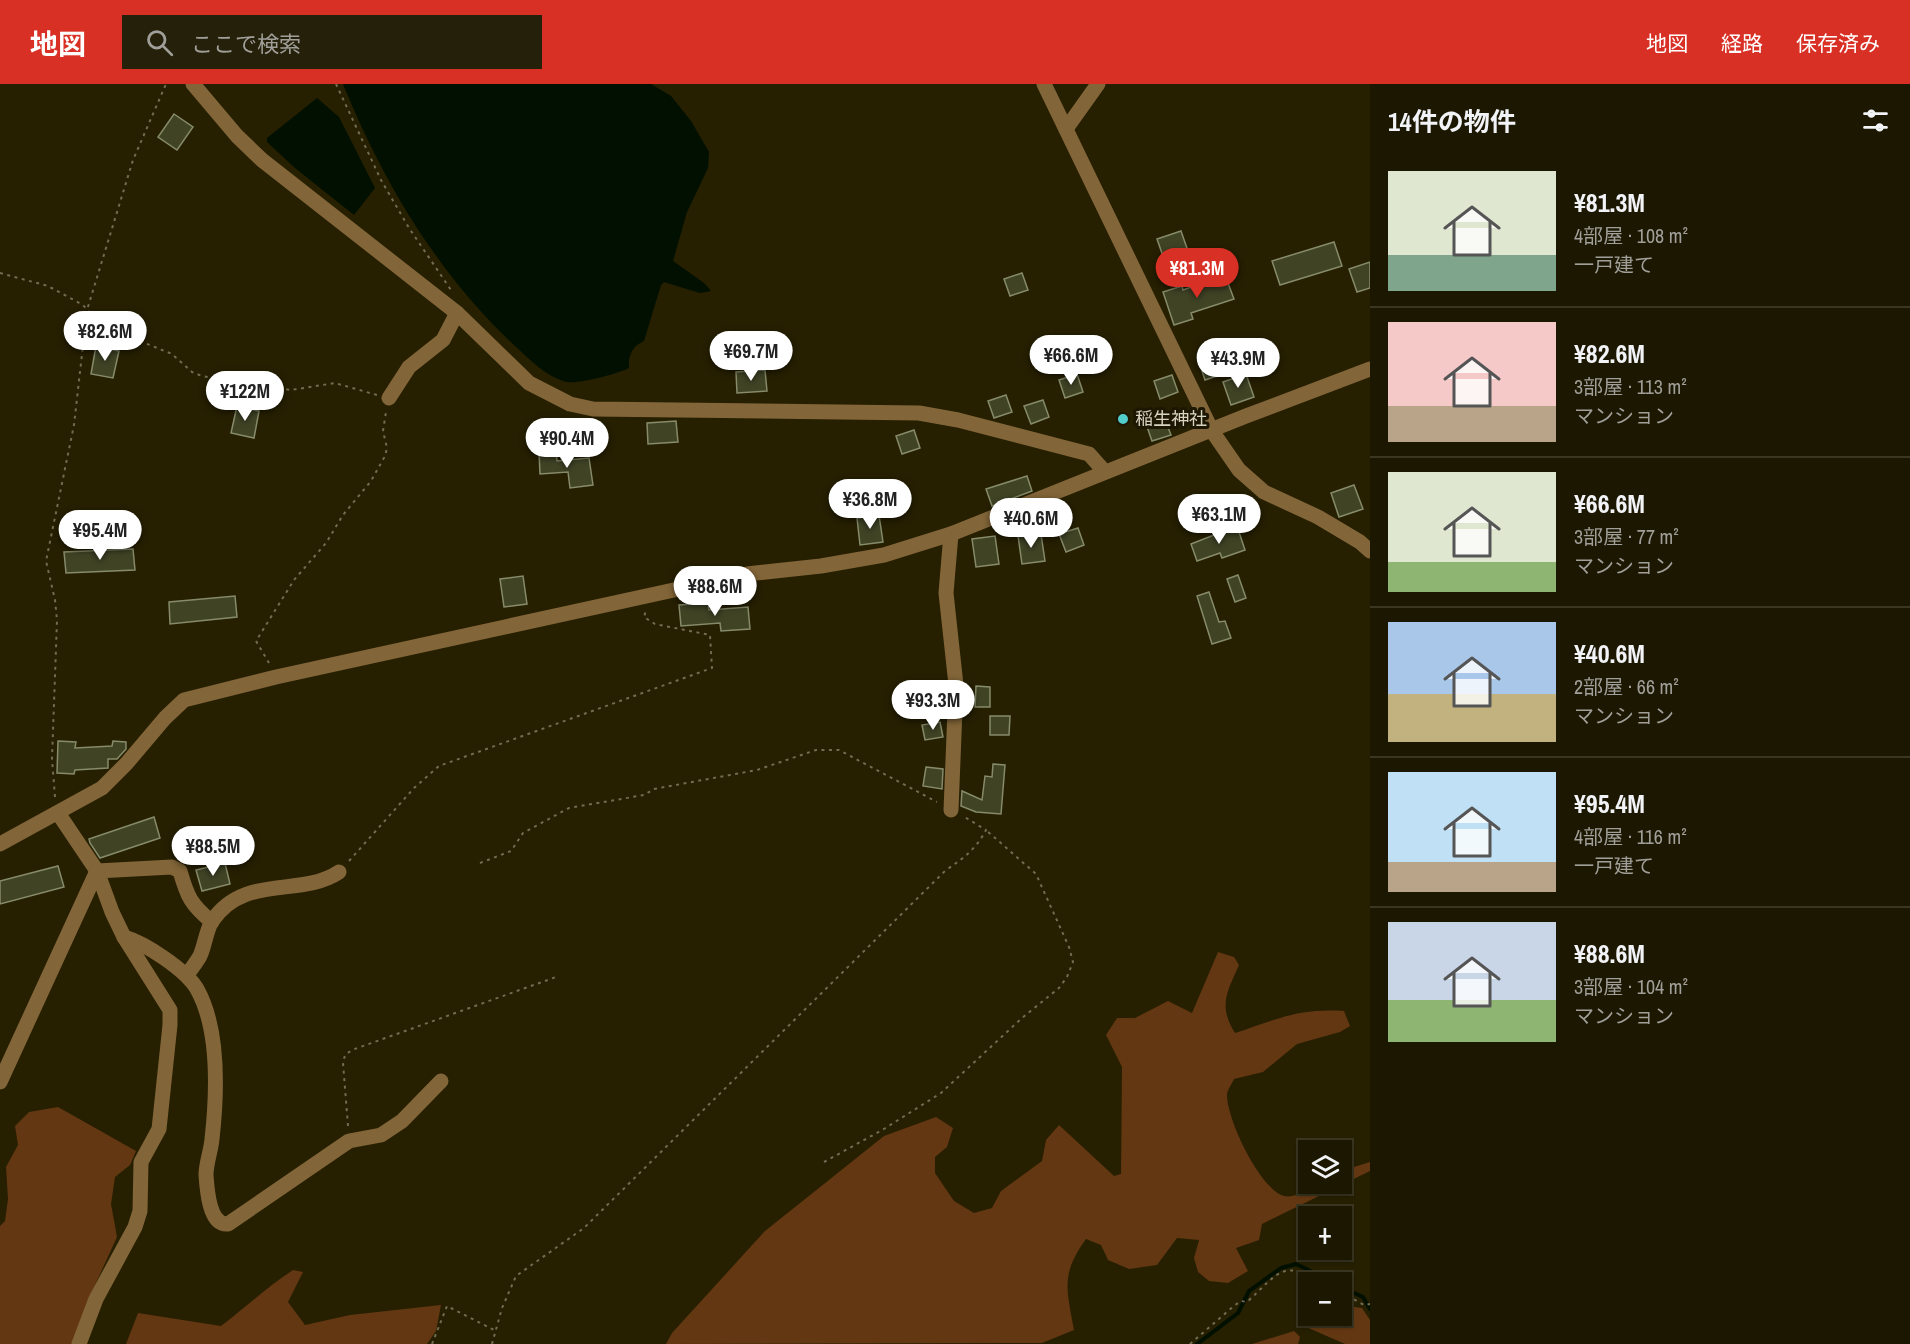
<!DOCTYPE html>
<html lang="ja">
<meta charset="utf-8">
<style>
:root{--surface:#1c1700;--page:#25200a;--text:#f1f3f6;--muted:#a09f99;--line:#3a3622;--accent:#d93025}
body{margin:0;font-family:"Archivo Narrow","Noto Sans JP",sans-serif;background:var(--page);color:var(--text);height:100vh;display:flex;flex-direction:column;font-size:22px;white-space:nowrap}
*{box-sizing:border-box;margin:0}
p{font-size:20px;color:var(--muted)}
.icon{flex:none;width:33px;height:33px;fill:none;stroke:currentColor;stroke-width:2;stroke-linecap:round;stroke-linejoin:round}
.map{position:relative;flex:1;overflow:hidden}
.drawer{display:flex;flex-direction:column;background:var(--surface);width:540px}
.drawer>*{flex:none}
.tools{position:absolute;left:1298px;top:1056px;display:grid;gap:12px}
.tools a{display:grid;place-items:center;width:54px;height:54px;border-radius:0px;background:var(--surface);box-shadow:0 2px 4px #0004,0 0 0 2px var(--line);font-size:30px}
.price{position:absolute;translate:-50% -51px;padding:0 14px;border-radius:21px;background:#fff;color:#222;font-size:20px;line-height:39px;filter:drop-shadow(0 2px 3px #0008)}
.price::after{content:'';position:absolute;left:50%;top:36px;width:18px;height:14px;margin-left:-9px;background:inherit;clip-path:polygon(0 0,100% 0,50% 100%)}
.price.current{background:var(--accent);color:#fff}
ul{padding:0;list-style:none}
li{display:flex;align-items:center;gap:18px;height:150px;padding:0 18px}
li+li{border-top:2px solid var(--line)}
li span{display:grid;place-items:center;flex:none;width:168px;height:120px;border-radius:0px;color:#555}
li>.icon{margin-inline-start:auto}
span .icon{width:72px;height:72px;fill:#fffc;stroke-width:1}
li b{font-size:26px}
h2{display:flex;justify-content:space-between;align-items:center;height:72px;padding:0 18px;font-size:26px}
header{display:flex;align-items:center;gap:36px;box-sizing:border-box;height:84px;padding:0 30px;background:var(--accent);color:#fff}
header strong{font-size:28px}
nav{display:flex;gap:33px;margin-inline-start:auto;font-size:21px}
.search{width:420px;height:54px;background:var(--page);display:flex;align-items:center;gap:15px;box-sizing:border-box;padding:0 21px;border-radius:0px;color:var(--muted);font-size:22px}
main{display:flex;flex:1;min-height:0}
.map>svg:first-child{display:block}
.forest{fill:#633711}
.water{fill:#011000}
.lines{fill:none;stroke-linecap:round;stroke-linejoin:round}
.stream{stroke:#011000;stroke-width:4}
.building{fill:#404425;stroke:#868b6a;stroke-width:1.5}
.path{stroke:#726c53;stroke-width:2;stroke-dasharray:3 4.5;stroke-linecap:butt}
.minor{stroke:#826538;stroke-width:15}
.poi-dot{fill:#52cdcc;stroke:#1d1600;stroke-width:2}
.labels{text-anchor:middle;stroke-width:6;stroke-linejoin:round;paint-order:stroke}
.poi-label{font-size:18px;fill:#d7d3c1;stroke:#1d1600;text-anchor:start}
</style>
<header>
<strong>地図</strong>
<div class="search"><svg class="icon" aria-label="search" viewBox="0 0 24 24"><circle cx="10" cy="10" r="6"/><path d="M15 15l6 6"/></svg>ここで検索</div>
<nav><a>地図</a><a>経路</a><a>保存済み</a></nav>
</header>
<main>
<div class="map">
<svg width="1370" height="1260" viewBox="0 0 1370 1260">
<rect width="100%" height="100%" fill="#261f00"/>
<g class="forest">
<path d="M1218,868L1234,873L1239,881C1227,908 1218,922 1235,949C1278,935 1298,924 1344,927L1350,942L1340,948L1297,960L1263,988L1234,995C1232,1000 1227,1006 1227,1011C1227,1036 1260,1105 1284,1112C1297,1115 1307,1103 1318,1100C1324,1098 1334,1100 1341,1100V1087L1370,1078V1087L1262,1140L1259,1156L1236,1164L1248,1187L1228,1199L1209,1197L1198,1188L1194,1174L1199,1156L1177,1154L1157,1181L1129,1185L1108,1176L1101,1161L1086,1155C1060,1191 1067,1206 1074,1246L1042,1259L666,1260L672,1249L765,1147L884,1052L936,1033L953,1044L947,1063L935,1073V1089L954,1117L974,1129L992,1124L1001,1107L1042,1077L1046,1056L1059,1041L1114,1092L1121,1090L1122,983L1106,951L1117,934H1135L1168,917L1192,929Z"/>
<polygon points="58,1023 136,1067 130,1081 115,1093 111,1120 117,1153 91,1210 72,1260 0,1260 0,1142 5,1137 8,1115 6,1083 18,1061 15,1042 29,1028"/>
<path d="M293,1186L303,1188L288,1218L305,1241L350,1231L441,1221L436,1247L427,1260H126L138,1229L221,1242C246,1223 267,1203 293,1186Z"/>
<polygon points="1347,1222 1362,1224 1370,1236 1370,1260 1345,1260 1304,1242 1327,1232 1341,1232 1341,1225"/>
<polygon points="1294,1247 1300,1253 1298,1260 1252,1260"/>
</g>
<g class="water">
<path d="M343,0H651L671,12L691,37L709,68L708,84L687,128L673,177L704,199L711,207L700,209L664,198L661,201L644,257C632,262 628,272 629,284C617,290 579,300 567,298C548,294 529,275 515,262C437,189 383,98 343,0Z"/>
<polygon points="317,14 339,33 375,104 354,131 295,84 267,58 267,54"/>
</g>
<g class="lines">
<g class="stream">
<polyline points="1341,1203 1363,1213 1370,1225"/>
<polyline points="1197,1260 1238,1229 1249,1207 1281,1184 1296,1180 1333,1198"/>
</g>
</g>
<g class="building">
<polygon points="174,30 193,43 177,66 158,53"/>
<polygon points="1181,147 1189,170 1165,178 1157,155"/>
<polygon points="1334,158 1342,182 1280,201 1272,177"/>
<polygon points="1370,178 1370,204 1357,208 1349,185"/>
<polygon points="1022,189 1028,206 1010,212 1004,195"/>
<polygon points="1225,191 1234,215 1191,229 1193,235 1174,241 1163,208 1182,202 1183,206"/>
<polygon points="96,262 119,267 113,294 91,290"/>
<polygon points="1217,272 1223,290 1205,296 1199,278"/>
<polygon points="765,286 767,307 737,309 736,288"/>
<polygon points="1077,290 1083,308 1065,314 1059,296"/>
<polygon points="1246,290 1254,313 1231,321 1223,298"/>
<polygon points="1172,291 1178,308 1160,315 1154,297"/>
<polygon points="1006,311 1012,328 994,334 988,317"/>
<polygon points="1043,316 1049,333 1031,340 1024,322"/>
<polygon points="237,322 259,327 254,354 231,349"/>
<polygon points="1164,333 1171,351 1152,357 1146,340"/>
<polygon points="676,337 678,358 648,360 647,339"/>
<polygon points="914,346 920,364 902,370 896,352"/>
<polygon points="556,367 557,377 589,374 593,401 570,404 568,388 540,390 539,368"/>
<polygon points="1027,392 1032,407 992,422 986,405"/>
<polygon points="1354,401 1363,425 1339,433 1331,409"/>
<polygon points="879,431 883,458 860,461 857,434"/>
<polygon points="1237,442 1245,466 1222,474 1220,469 1197,477 1191,460"/>
<polygon points="1078,444 1084,461 1066,468 1059,450"/>
<polygon points="1041,450 1045,477 1022,480 1018,452"/>
<polygon points="995,452 999,480 976,483 972,455"/>
<polygon points="133,465 135,486 66,489 64,468"/>
<polygon points="1238,491 1246,514 1235,518 1227,495"/>
<polygon points="523,492 527,520 504,523 500,495"/>
<polygon points="1209,508 1219,538 1225,537 1231,554 1212,560 1197,512"/>
<polygon points="235,512 237,533 170,540 169,518"/>
<polygon points="708,519 709,526 748,523 750,545 721,547 720,539 681,542 679,521"/>
<polygon points="976,602 990,603 990,623 975,623"/>
<polygon points="990,632 1010,632 1009,651 990,651"/>
<polygon points="940,638 943,653 925,656 922,641"/>
<polygon points="58,657 76,658 75,664 112,662 113,657 126,658 126,665 117,675 108,675 108,684 75,686 74,690 57,689"/>
<polygon points="993,680 1005,681 1001,730 976,728 961,722 962,707 982,716 985,692 992,693"/>
<polygon points="926,683 943,685 942,705 923,702"/>
<polygon points="154,733 160,754 100,774 90,759 89,755"/>
<polygon points="225,779 230,800 202,807 196,786"/>
<polygon points="58,782 64,803 0,820 0,797"/>
</g>
<g class="lines">
<g class="path">
<polyline points="336,0 381,96 409,144 453,209"/>
<polyline points="0,189 48,202 83,221 91,230 140,257 172,270 192,288 202,292 291,306 335,299 377,311"/>
<polyline points="269,579 256,557 294,496 326,459 343,431 371,397 385,372 387,364 383,347 386,328"/>
<polyline points="55,713 52,675 57,536 55,516 46,477 74,341 87,226 133,76 166,0"/>
<polyline points="349,777 414,704 439,682 712,584 710,551 655,540 644,533 646,526"/>
<polyline points="480,779 511,767 523,749 569,724 644,711 654,705 757,686 816,666 839,666 937,718"/>
<polyline points="348,1042 343,979 345,971 352,966 556,893"/>
<polyline points="824,1078 884,1045 941,1009 1022,934 1059,904 1067,893 1073,878 1069,863 1036,790 986,746"/>
<polyline points="1341,1208 1364,1221 1370,1220"/>
<polyline points="432,1260 447,1222 496,1247"/>
<path d="M492,1260L502,1224L516,1192L584,1144L946,786C964,774 976,765 986,746L963,732"/>
<path d="M1190,1260L1235,1221L1241,1217L1247,1218C1279,1189 1281,1175 1323,1198"/>
</g>
<g class="minor">
<polyline points="193,0 237,52 262,76 457,229 529,299 570,320 593,325 919,329 958,336 1089,370 1105,388"/>
<polyline points="1044,0 1212,347 1239,386 1264,408 1318,433 1360,458 1370,467"/>
<polyline points="1066,45 1098,0"/>
<polyline points="389,314 409,283 443,256 457,229"/>
<polyline points="951,450 946,509 956,601 951,726"/>
<polyline points="58,729 97,787 112,828 124,853 170,926 170,941 159,1045 141,1078 140,1127 135,1143 96,1215 79,1260"/>
<polyline points="0,760 102,704 126,680 165,634 184,616 276,593 747,490 821,482 884,471 951,450 1246,332 1370,285"/>
<path d="M97,787L172,783L180,787C187,812 191,821 212,838"/>
<path d="M124,853C145,859 186,886 197,905C220,946 217,1010 212,1055C211,1067 206,1079 206,1091C207,1105 209,1142 228,1140L349,1057L381,1051L402,1037L441,997"/>
<path d="M187,891C191,885 196,879 200,872C205,861 206,847 212,837C245,789 300,814 339,788"/>
<polyline points="0,998 97,787"/>
</g>
</g>
<circle class="poi-dot" cx="1123" cy="335" r="6"/>
<g class="labels">
<g class="poi-label">
<text x="1135" y="341">稲生神社</text>
</g>
</g>
</svg>
<div class="tools">
<a><svg class="icon" aria-label="layers" viewBox="0 0 24 24"><path d="M12 4l9 5-9 5-9-5zM3 14l9 5 9-5"/></svg></a>
<a>+</a>
<a>−</a>
</div>
<b class="price current" style="left:1197px;top:215px">¥81.3M</b>
<b class="price" style="left:105px;top:278px">¥82.6M</b>
<b class="price" style="left:751px;top:298px">¥69.7M</b>
<b class="price" style="left:1071px;top:302px">¥66.6M</b>
<b class="price" style="left:1238px;top:305px">¥43.9M</b>
<b class="price" style="left:245px;top:338px">¥122M</b>
<b class="price" style="left:567px;top:385px">¥90.4M</b>
<b class="price" style="left:870px;top:446px">¥36.8M</b>
<b class="price" style="left:1219px;top:461px">¥63.1M</b>
<b class="price" style="left:1031px;top:465px">¥40.6M</b>
<b class="price" style="left:100px;top:477px">¥95.4M</b>
<b class="price" style="left:715px;top:533px">¥88.6M</b>
<b class="price" style="left:933px;top:647px">¥93.3M</b>
<b class="price" style="left:213px;top:793px">¥88.5M</b>
</div>
<section class="drawer">
<h2>14件の物件<svg class="icon" aria-label="filters" viewBox="0 0 24 24"><path d="M4 7h16M4 17h16"/><circle cx="9" cy="7" r="2"/><circle cx="15" cy="17" r="2"/></svg></h2>
<ul>
<li><span style="background:linear-gradient(#dfe7d0 70%,#7fa58c 0)"><svg class="icon" aria-label="home" viewBox="0 0 24 24"><path d="M3 11l9-7 9 7M6 9v11h12V9"/></svg></span><div><b>¥81.3M</b><p>4部屋 · 108 m²</p><p>一戸建て</p></div></li>
<li><span style="background:linear-gradient(#f6c9c9 70%,#b9a48a 0)"><svg class="icon" aria-label="home" viewBox="0 0 24 24"><path d="M3 11l9-7 9 7M6 9v11h12V9"/></svg></span><div><b>¥82.6M</b><p>3部屋 · 113 m²</p><p>マンション</p></div></li>
<li><span style="background:linear-gradient(#dfe7d0 75%,#8fb573 0)"><svg class="icon" aria-label="home" viewBox="0 0 24 24"><path d="M3 11l9-7 9 7M6 9v11h12V9"/></svg></span><div><b>¥66.6M</b><p>3部屋 · 77 m²</p><p>マンション</p></div></li>
<li><span style="background:linear-gradient(#a9c7e8 60%,#c2b280 0)"><svg class="icon" aria-label="home" viewBox="0 0 24 24"><path d="M3 11l9-7 9 7M6 9v11h12V9"/></svg></span><div><b>¥40.6M</b><p>2部屋 · 66 m²</p><p>マンション</p></div></li>
<li><span style="background:linear-gradient(#bfe0f5 75%,#b9a48a 0)"><svg class="icon" aria-label="home" viewBox="0 0 24 24"><path d="M3 11l9-7 9 7M6 9v11h12V9"/></svg></span><div><b>¥95.4M</b><p>4部屋 · 116 m²</p><p>一戸建て</p></div></li>
<li><span style="background:linear-gradient(#c9d6e8 65%,#8fb573 0)"><svg class="icon" aria-label="home" viewBox="0 0 24 24"><path d="M3 11l9-7 9 7M6 9v11h12V9"/></svg></span><div><b>¥88.6M</b><p>3部屋 · 104 m²</p><p>マンション</p></div></li>
</ul>
</section>
</main>
